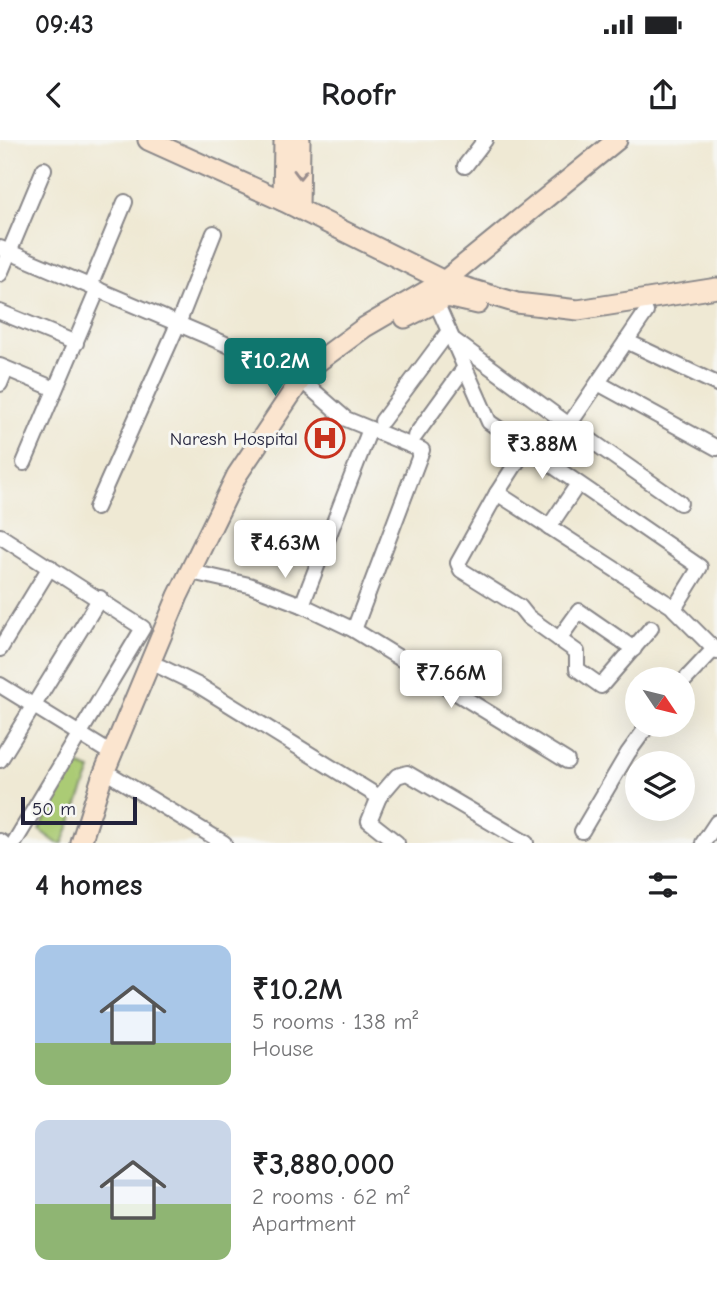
<!DOCTYPE html>
<meta charset="utf-8">
<style>
:root{--surface:#fff;--page:#f2f2f2;--text:#202124;--muted:#757577;--accent:#0f766e}
body{margin:0;font-family:"Comic Neue",sans-serif;background:var(--page);color:var(--text);height:100vh;display:flex;flex-direction:column;font-size:26px;white-space:nowrap}
*{box-sizing:border-box;margin:0}
p{font-size:23px;color:var(--muted)}
.icon{flex:none;width:38px;height:38px;fill:none;stroke:currentColor;stroke-width:2;stroke-linecap:round;stroke-linejoin:round}
.map{position:relative;height:703px;overflow:hidden}
.side{display:flex;flex-direction:column;background:var(--surface);flex:1}
.side>*{flex:none}
.needle{width:46px;rotate:125deg}
.fabs{position:absolute;left:625px;top:527px;display:grid;gap:14px}
.fabs a{display:grid;place-items:center;width:70px;height:70px;border-radius:50%;background:var(--surface);box-shadow:0 7px 28px #0002;font-size:35px}
.scale{position:absolute;left:21px;bottom:18px;width:116px;box-sizing:border-box;padding-left:7px;border:4px solid #22223b;border-top:0;font-size:19px;line-height:24px;white-space:nowrap;color:#22223b;-webkit-text-stroke:5px #f6f6f2;paint-order:stroke}
.price{position:absolute;translate:-50% -60px;padding:0 16px;border-radius:7px;background:#fff;color:#222;font-size:23px;line-height:46px;filter:drop-shadow(0 2px 4px #0008)}
.price::after{content:'';position:absolute;left:50%;top:42px;width:21px;height:16px;margin-left:-10px;background:inherit;clip-path:polygon(0 0,100% 0,50% 100%)}
.price.selected{background:var(--accent);color:#fff}
ul{padding:0;list-style:none}
li{display:flex;align-items:center;gap:21px;height:175px;padding:0 35px}
li span{display:grid;place-items:center;flex:none;width:196px;height:140px;border-radius:14px;color:#555}
li>.icon{margin-inline-start:auto}
span .icon{width:84px;height:84px;fill:#fffc;stroke-width:1}
li b{font-size:30px}
h2{display:flex;justify-content:space-between;align-items:center;height:84px;padding:0 35px;font-size:30px}
.status{display:flex;justify-content:space-between;align-items:center;height:49px;padding:0 35px;background:var(--surface);direction:ltr}
.status svg{height:19px;fill:currentColor}
header{display:flex;justify-content:space-between;align-items:center;height:91px;padding:0 35px;background:var(--surface);font-size:32px;font-weight:700}
.map>svg:first-child{display:block}
.grass{fill:#abcb74;stroke:#667658;stroke-width:2}
.lines{fill:none;stroke-linecap:round;stroke-linejoin:round}
.street-casing{stroke:#888688;stroke-width:18}
.secondary-casing{stroke:#888688;stroke-width:23}
.street{stroke:#fff;stroke-width:14}
.secondary{stroke:#fbe5cf;stroke-width:19}
.oneway{stroke:#998d8c}
.labels{text-anchor:middle;stroke-width:6;stroke-linejoin:round;paint-order:stroke}
.poi-label{font-size:19px;fill:#22223b;stroke:#f6f6f2;text-anchor:end}
</style>
<div class="status"><b>09:43</b><svg viewBox="0 0 49 12"><path d="M0 12V9h3v3zM5 12V6h3v6zM10 12V3h3v9zM15 12V0h3v12zM26 1h20v11H26zM47 4h2v5h-2z"/></svg></div>
<header><svg class="icon" aria-label="back" viewBox="0 0 24 24"><path d="M15 5l-7 7 7 7"/></svg>Roofr<svg class="icon" aria-label="share" viewBox="0 0 24 24"><path d="M12 15V3M7 8l5-5 5 5M5 13v7h14v-7"/></svg></header>
<div class="map">
<svg width="717" height="703" viewBox="0 0 717 703">
<rect width="100%" height="100%" fill="#f6f6f2"/>
<filter id="ink" filterUnits="userSpaceOnUse"><feTurbulence type="fractalNoise" baseFrequency=".0143" numOctaves="2"/><feDisplacementMap in="SourceGraphic" scale="14" xChannelSelector="R" yChannelSelector="G"/><feConvolveMatrix kernelMatrix="1 2 1 2 8 2 1 2 1" color-interpolation-filters="sRGB"/></filter>
<filter id="wash" filterUnits="userSpaceOnUse"><feTurbulence type="fractalNoise" baseFrequency=".00686" numOctaves="4" result="noise"/><feDisplacementMap in="SourceGraphic" scale="28" xChannelSelector="R" yChannelSelector="G"/><feGaussianBlur stdDeviation="1.57" result="paint"/><feColorMatrix in="noise" values="0 0 0 0 0 0 0 0 0 0 0 0 0 0 0 0 0 1.4 0 .05"/><feComposite in="paint" operator="in"/></filter>
<g filter="url(#wash)">
<rect width="100%" height="100%" fill="#efe9d4"/>
<polygon class="grass" points="74,624 91,630 63,703 57,703 39,690"/>
</g>
<g filter="url(#ink)">
<g class="lines">
<g class="street-casing">
<g id="street">
<polyline points="465,26 485,0"/>
<polyline points="0,108 296,234 309,243"/>
<polyline points="0,134 44,29"/>
<polyline points="90,146 125,62"/>
<polyline points="436,162 489,282 700,427 674,469 717,512"/>
<polyline points="0,172 76,203"/>
<polyline points="455,201 569,285 646,172"/>
<polyline points="626,201 717,244"/>
<polyline points="0,226 55,249"/>
<polyline points="598,243 717,308"/>
<polyline points="0,244 6,229"/>
<polyline points="307,245 346,279 422,310 354,490"/>
<polyline points="382,281 449,191"/>
<polyline points="569,285 680,363"/>
<polyline points="415,296 465,227"/>
<polyline points="526,308 497,353 673,467"/>
<polyline points="24,323 98,149"/>
<polyline points="497,353 458,423 461,430 520,467 528,477 577,512 577,529 601,546 651,488"/>
<polyline points="96,368 178,184 214,93"/>
<polyline points="549,387 578,344"/>
<polyline points="0,396 143,488 14,703"/>
<polyline points="200,434 249,445 302,465 354,490 567,621"/>
<polyline points="302,465 370,289"/>
<polyline points="559,499 579,471 634,509"/>
<polyline points="0,509 50,427"/>
<polyline points="161,527 198,545 379,657 369,681 397,703"/>
<polyline points="682,543 714,509"/>
<polyline points="0,545 112,614"/>
<polyline points="0,620 100,458"/>
<polyline points="113,636 224,703"/>
<polyline points="379,657 397,636 407,633 526,703"/>
<polyline points="582,691 628,613 649,584"/>
<polyline points="0,701 3,703"/>
<polyline points="703,703 717,682"/>
</g>
</g>
<g class="secondary-casing">
<g id="secondary">
<polyline points="148,0 283,61 444,141 446,152"/>
<polyline points="283,61 284,0"/>
<polyline points="299,69 300,0"/>
<polyline points="444,141 617,0"/>
<polyline points="405,178 447,157 478,164"/>
<polyline points="81,703 101,640 178,456 237,335 308,229 365,187 444,141 517,163 578,170 717,148"/>
</g>
</g>
<use href="#street" class="street"/>
<use href="#secondary" class="secondary"/>
</g>
<defs><path id="oneway-chevron" d="M-2-3.5L2.5 0L-2 3.5" fill="none" stroke-width="1.6" stroke-linecap="round" stroke-linejoin="round" transform="scale(1.75)"/></defs>
<use class="oneway" href="#oneway-chevron" transform="translate(300 34) rotate(91)"/>
</g>
<defs>
<g id="hospital-ring" transform="scale(2.0125)"><circle r="9.5" fill="#f6f6f2" stroke="#c8321e" stroke-width="1.5"/><path d="M-5-5h3v3.5h4V-5h3V5h-3V1.5h-4V5h-3Z" fill="#c8321e"/></g>
</defs>
<g fill-rule="evenodd">
<use href="#hospital-ring" x="325" y="298"/>
</g>
<g class="labels">
<g class="poi-label">
<text x="298" y="305">Naresh Hospital</text>
</g>
</g>
</svg>
<div class="fabs">
<a><svg class="needle" viewBox="-14 -14 28 28"><path d="M0-13l5 13h-10z" fill="#e53935"/><path d="M0 13l5-13h-10z" fill="#757577"/></svg></a>
<a><svg class="icon" aria-label="layers" viewBox="0 0 24 24"><path d="M12 4l9 5-9 5-9-5zM3 14l9 5 9-5"/></svg></a>
</div>
<div class="scale">50 m</div>
<b class="price selected" style="left:275px;top:258px">₹10.2M</b>
<b class="price" style="left:542px;top:341px">₹3.88M</b>
<b class="price" style="left:285px;top:440px">₹4.63M</b>
<b class="price" style="left:451px;top:570px">₹7.66M</b>
</div>
<section class="side">
<h2>4 homes<svg class="icon" aria-label="filters" viewBox="0 0 24 24"><path d="M4 7h16M4 17h16"/><circle cx="9" cy="7" r="2"/><circle cx="15" cy="17" r="2"/></svg></h2>
<ul>
<li><span style="background:linear-gradient(#a9c7e8 70%,#8fb573 0)"><svg class="icon" aria-label="home" viewBox="0 0 24 24"><path d="M3 11l9-7 9 7M6 9v11h12V9"/></svg></span><div><b>₹10.2M</b><p>5 rooms · 138 m²</p><p>House</p></div></li>
<li><span style="background:linear-gradient(#c9d6e8 60%,#8fb573 0)"><svg class="icon" aria-label="home" viewBox="0 0 24 24"><path d="M3 11l9-7 9 7M6 9v11h12V9"/></svg></span><div><b>₹3,880,000</b><p>2 rooms · 62 m²</p><p>Apartment</p></div></li>
</ul>
</section>
